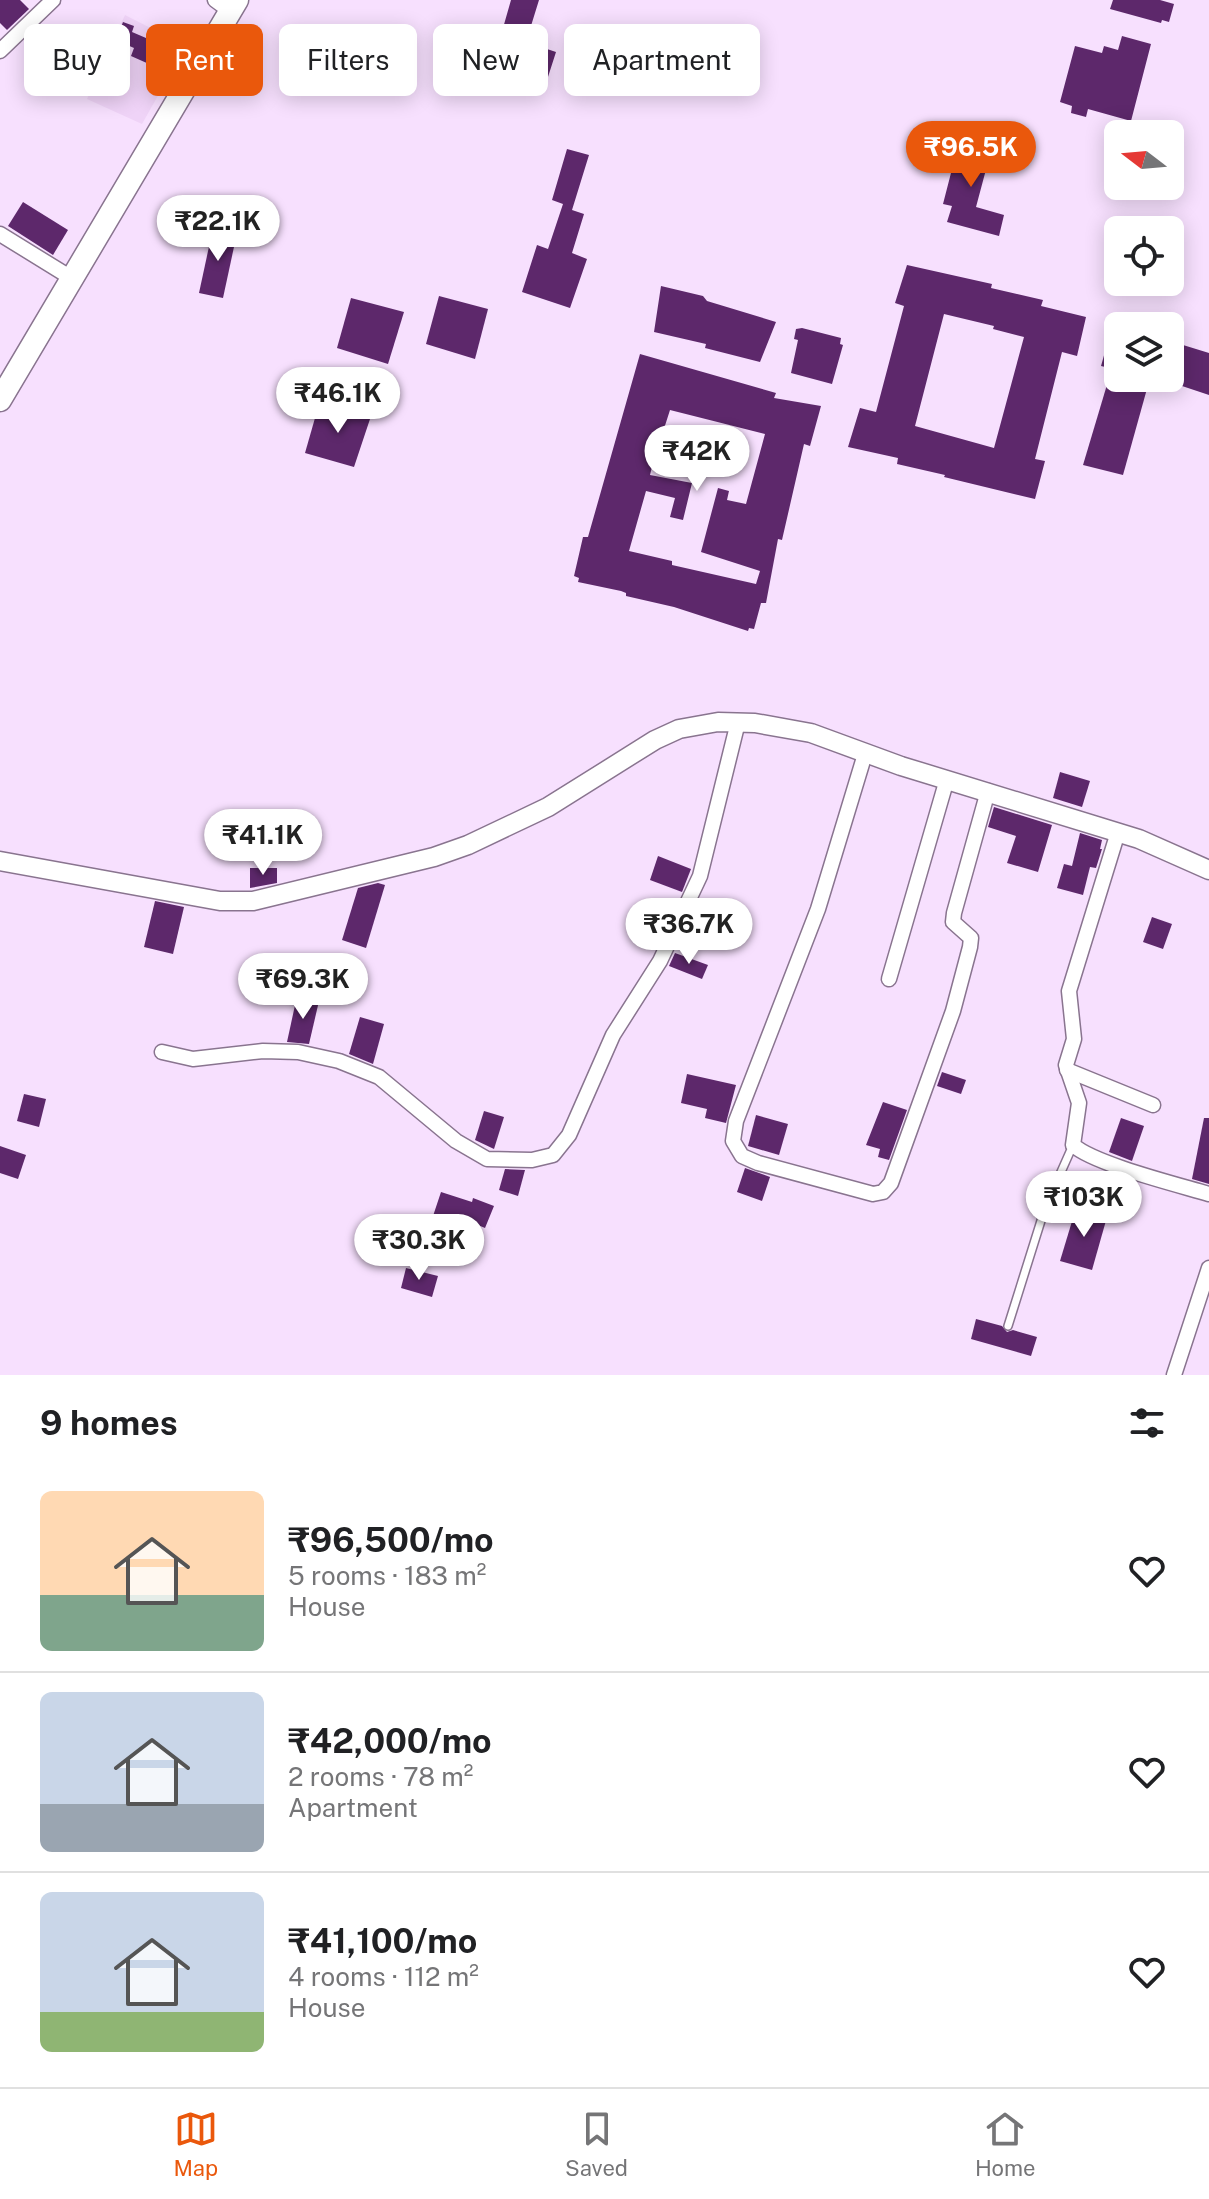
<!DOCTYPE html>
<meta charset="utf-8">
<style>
:root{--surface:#fff;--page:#f2f2f2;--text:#202124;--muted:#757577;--line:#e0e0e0;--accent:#ea580c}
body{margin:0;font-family:"Public Sans",sans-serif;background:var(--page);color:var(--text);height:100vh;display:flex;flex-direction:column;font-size:30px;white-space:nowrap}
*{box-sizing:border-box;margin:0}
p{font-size:26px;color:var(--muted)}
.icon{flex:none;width:44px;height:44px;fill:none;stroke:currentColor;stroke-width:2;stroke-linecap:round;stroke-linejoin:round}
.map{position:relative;height:1375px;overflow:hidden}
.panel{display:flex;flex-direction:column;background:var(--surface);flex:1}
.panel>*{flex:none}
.guide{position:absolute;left:24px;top:24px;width:800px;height:72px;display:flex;gap:16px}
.needle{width:52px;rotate:286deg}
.fabs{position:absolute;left:1104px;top:120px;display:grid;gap:16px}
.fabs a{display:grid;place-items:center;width:80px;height:80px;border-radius:12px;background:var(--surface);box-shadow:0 4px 20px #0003;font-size:40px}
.price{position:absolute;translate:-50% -68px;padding:0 18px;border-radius:28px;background:#fff;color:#222;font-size:26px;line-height:52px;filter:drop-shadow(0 2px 4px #0008)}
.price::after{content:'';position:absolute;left:50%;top:48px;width:24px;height:18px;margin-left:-12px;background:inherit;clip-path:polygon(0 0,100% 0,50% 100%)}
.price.active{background:var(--accent);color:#fff}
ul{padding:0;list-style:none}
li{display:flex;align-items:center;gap:24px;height:200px;padding:0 40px}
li+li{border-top:2px solid var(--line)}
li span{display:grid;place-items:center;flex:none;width:224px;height:160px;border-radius:12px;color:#555}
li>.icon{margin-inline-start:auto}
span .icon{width:96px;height:96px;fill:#fffc;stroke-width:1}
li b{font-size:34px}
h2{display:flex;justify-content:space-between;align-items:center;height:96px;padding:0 40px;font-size:34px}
.tag{padding:0 28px;border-radius:12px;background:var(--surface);box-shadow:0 4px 20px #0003;font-size:28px;line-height:72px}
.tag.active{background:var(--accent);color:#fff}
.dock{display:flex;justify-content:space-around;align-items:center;height:112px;border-top:2px solid var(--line);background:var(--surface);font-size:22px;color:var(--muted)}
.dock a{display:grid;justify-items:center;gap:4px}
.dock .active{color:var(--accent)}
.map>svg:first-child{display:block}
.built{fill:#efd3f7}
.building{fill:#5d286b;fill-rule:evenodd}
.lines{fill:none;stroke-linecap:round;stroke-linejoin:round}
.lane-casing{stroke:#89748f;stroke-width:10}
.street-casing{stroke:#89748f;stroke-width:17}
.secondary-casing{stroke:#89748f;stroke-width:21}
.primary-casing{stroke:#89748f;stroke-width:25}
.lane{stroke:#fff;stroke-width:7}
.street{stroke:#fff;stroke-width:14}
.secondary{stroke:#fff;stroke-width:18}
.primary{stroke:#fff;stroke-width:22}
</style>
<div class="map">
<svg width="1209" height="1375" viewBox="0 0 1209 1375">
<rect width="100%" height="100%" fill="#f7e0fe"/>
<polygon class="built" points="125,15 186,46 142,124 87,99"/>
<g class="building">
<polygon points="0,0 20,0 29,9 7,30 0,23"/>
<polygon points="511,0 539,0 526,42 556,52 547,80 539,78 536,88 509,80 512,70 500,67 505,51 497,49"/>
<polygon points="1113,0 1160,0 1174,4 1169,22 1162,20 1161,23 1110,9"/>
<polygon points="123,22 134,26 132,32 167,47 158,68 131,56 134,48 116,40"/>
<polygon points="1122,36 1151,44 1131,121 1088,109 1086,117 1071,113 1072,106 1060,102 1075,46 1102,53 1104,46 1118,50"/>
<polygon points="960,138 992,147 976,207 1004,215 999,236 947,222 952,206 943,204"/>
<polygon points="567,149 589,155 572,210 584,214 572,253 587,259 570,308 522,292 537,245 548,249 563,204 552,200"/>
<polygon points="23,202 68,230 53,255 8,226"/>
<polygon points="213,228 237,233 223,298 199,293"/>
<path d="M907,265L992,284L991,288L1043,300L1041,306L1086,317L1077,356L1062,352L1035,459L1045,461L1035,499L944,477L945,475L897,464L898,458L848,447L860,408L876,412L904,306L895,303ZM944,314L994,326L993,329L1024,337L994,448L915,426Z"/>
<polygon points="661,286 703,296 707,301 776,322 760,362 705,348 706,344 654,332"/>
<polygon points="439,296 488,309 475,359 426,344"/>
<polygon points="351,298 404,312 388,364 337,348"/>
<polygon points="1114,320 1118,320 1118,370 1101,366"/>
<polygon points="802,328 841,338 840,344 843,345 832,384 791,373 798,340 794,339 796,329"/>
<polygon points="1170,341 1209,353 1209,395 1170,382"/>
<path d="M640,354L776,393L774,398L821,406L810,446L804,444L782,540L778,539L766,603H761L754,629L749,628L748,631L674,607L626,596V593L621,591L578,582L579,578L574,576L583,537H588ZM670,410L765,434L746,504L727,500L729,491L718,488L701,552L760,571L756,584L672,565V561L629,551L646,491L675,498L670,517L683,520L692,483L650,475L660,434L662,435Z"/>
<polygon points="1109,378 1150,378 1123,475 1083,465"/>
<polygon points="319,404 371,416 354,467 305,453"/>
<polygon points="700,438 710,441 698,480 689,477"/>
<polygon points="1060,772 1090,781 1082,807 1053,798"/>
<polygon points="994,807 1052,825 1038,872 1007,863 1016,836 988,827"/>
<polygon points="1080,833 1102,840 1100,849 1102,849 1096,868 1090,867 1083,895 1057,888 1064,864 1072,866"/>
<polygon points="658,856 691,869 682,892 650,880"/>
<polygon points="250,868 277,868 277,883 250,888"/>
<polygon points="378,883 385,885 366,948 342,940 358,888"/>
<polygon points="155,901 184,907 173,954 144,947"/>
<polygon points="1152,917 1172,924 1163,949 1143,942"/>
<polygon points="675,953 708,965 702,979 669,966"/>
<polygon points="297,996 319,1001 309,1044 287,1042"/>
<polygon points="360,1017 384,1024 373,1064 349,1054"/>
<polygon points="942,1072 966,1080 961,1094 937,1086"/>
<polygon points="687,1074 736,1085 726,1123 705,1118 707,1109 681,1103"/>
<polygon points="24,1094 46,1099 39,1127 17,1121"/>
<polygon points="883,1102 907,1110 889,1160 878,1157 880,1149 866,1145"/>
<polygon points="484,1111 504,1117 494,1149 475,1140"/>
<polygon points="756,1115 788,1124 779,1155 748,1146"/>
<polygon points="1121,1118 1144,1126 1132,1161 1109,1152"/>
<polygon points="1204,1118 1209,1118 1209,1184 1192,1179"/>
<polygon points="0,1146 26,1155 18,1179 0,1173"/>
<polygon points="745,1168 770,1177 762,1201 737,1192"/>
<polygon points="505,1169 525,1170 518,1196 499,1190"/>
<polygon points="441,1192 472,1202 473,1198 494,1206 485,1228 459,1217 457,1224 433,1216"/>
<polygon points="1076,1208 1107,1217 1092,1270 1060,1261"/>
<polygon points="378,1231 410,1241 402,1264 371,1253"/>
<polygon points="406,1268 438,1276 432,1297 401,1288"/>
<polygon points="976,1319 1002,1326 1007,1332 1013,1330 1037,1337 1031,1356 971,1339"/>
</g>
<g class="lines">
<g class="lane-casing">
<polyline id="lane" points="1008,1326 1045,1208 1073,1145"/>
</g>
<g class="street-casing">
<g id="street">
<polyline points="215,0 230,11"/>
<polyline points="0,51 53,0"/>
<polyline points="0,234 73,279"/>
<polyline points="865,754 818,909 736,1121 733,1141 742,1156 758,1163 873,1194 883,1192 891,1183 953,1011 970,947 971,938 953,922 954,913 988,791"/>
<path d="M1118,832L1069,991L1074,1039L1066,1065L1079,1103L1073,1145C1094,1164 1179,1185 1209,1194"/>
<polyline points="889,979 947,779"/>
<polyline points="162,1052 193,1059 263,1051 298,1052 339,1061 379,1077 456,1141 487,1159 532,1160 553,1155 569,1135 613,1035 660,961 700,876 738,722"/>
<polyline points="1067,1070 1153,1105"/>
<polyline points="1174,1375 1209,1268"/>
</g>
</g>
<g class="secondary-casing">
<polyline id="secondary" points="0,861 220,901 253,901 434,857 468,845 548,807 655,740 679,729 718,722 755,723 811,733 901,766 1139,839 1209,870"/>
</g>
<g class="primary-casing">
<polyline id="primary" points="0,400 237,0"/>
</g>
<use href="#lane" class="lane"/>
<use href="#street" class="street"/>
<use href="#secondary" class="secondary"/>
<use href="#primary" class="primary"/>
</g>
</svg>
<div class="fabs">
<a><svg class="needle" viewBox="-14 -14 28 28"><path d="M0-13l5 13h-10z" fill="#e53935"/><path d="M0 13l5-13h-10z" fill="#757577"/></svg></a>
<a><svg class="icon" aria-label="locate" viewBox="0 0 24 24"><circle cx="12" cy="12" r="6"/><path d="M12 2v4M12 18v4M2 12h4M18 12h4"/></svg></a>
<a><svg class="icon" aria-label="layers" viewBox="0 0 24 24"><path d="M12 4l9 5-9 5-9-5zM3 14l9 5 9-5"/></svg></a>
</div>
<b class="price active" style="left:971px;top:189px">₹96.5K</b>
<b class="price" style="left:218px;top:263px">₹22.1K</b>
<b class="price" style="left:338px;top:435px">₹46.1K</b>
<b class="price" style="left:697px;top:493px">₹42K</b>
<b class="price" style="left:263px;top:877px">₹41.1K</b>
<b class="price" style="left:689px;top:966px">₹36.7K</b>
<b class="price" style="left:303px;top:1021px">₹69.3K</b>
<b class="price" style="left:1084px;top:1239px">₹103K</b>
<b class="price" style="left:419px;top:1282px">₹30.3K</b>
<div class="guide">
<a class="tag">Buy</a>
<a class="tag active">Rent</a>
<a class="tag">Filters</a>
<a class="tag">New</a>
<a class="tag">Apartment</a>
</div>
</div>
<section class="panel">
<h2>9 homes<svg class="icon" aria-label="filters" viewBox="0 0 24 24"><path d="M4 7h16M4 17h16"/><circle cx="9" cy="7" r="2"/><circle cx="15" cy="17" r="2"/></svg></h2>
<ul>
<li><span style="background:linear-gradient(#ffd9b3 65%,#7fa58c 0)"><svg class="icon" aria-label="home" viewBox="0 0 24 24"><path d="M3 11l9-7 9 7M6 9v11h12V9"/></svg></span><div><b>₹96,500/mo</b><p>5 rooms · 183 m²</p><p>House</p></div><svg class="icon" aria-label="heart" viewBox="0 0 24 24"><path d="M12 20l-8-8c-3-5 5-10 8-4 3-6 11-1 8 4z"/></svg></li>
<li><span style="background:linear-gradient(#c9d6e8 70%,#9aa5b1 0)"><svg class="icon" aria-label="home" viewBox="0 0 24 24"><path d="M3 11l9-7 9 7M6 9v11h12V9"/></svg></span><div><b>₹42,000/mo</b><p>2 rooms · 78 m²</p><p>Apartment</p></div><svg class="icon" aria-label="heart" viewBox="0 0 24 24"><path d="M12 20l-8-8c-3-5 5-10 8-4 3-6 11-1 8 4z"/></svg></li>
<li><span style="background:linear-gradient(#c9d6e8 75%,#8fb573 0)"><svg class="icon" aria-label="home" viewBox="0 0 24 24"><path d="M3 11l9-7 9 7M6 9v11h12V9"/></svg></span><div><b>₹41,100/mo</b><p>4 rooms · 112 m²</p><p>House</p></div><svg class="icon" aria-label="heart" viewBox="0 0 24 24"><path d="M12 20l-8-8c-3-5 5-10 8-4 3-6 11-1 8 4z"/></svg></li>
</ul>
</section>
<nav class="dock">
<a class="active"><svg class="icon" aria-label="map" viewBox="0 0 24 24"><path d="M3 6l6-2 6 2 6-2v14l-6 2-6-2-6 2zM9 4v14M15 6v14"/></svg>Map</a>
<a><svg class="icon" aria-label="saved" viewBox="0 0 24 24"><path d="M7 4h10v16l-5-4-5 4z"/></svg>Saved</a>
<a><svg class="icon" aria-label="home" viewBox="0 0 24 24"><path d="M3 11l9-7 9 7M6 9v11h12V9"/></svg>Home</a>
</nav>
